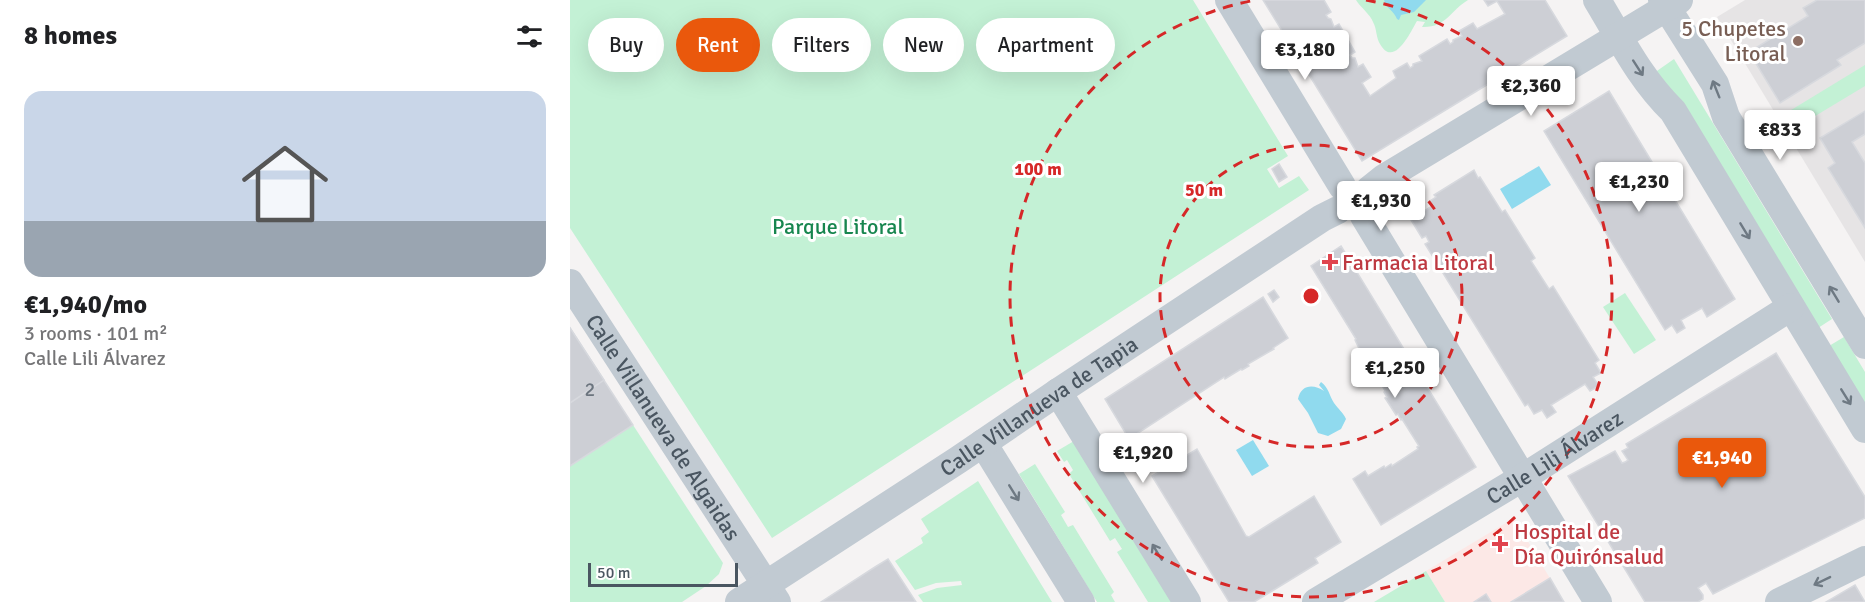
<!DOCTYPE html>
<meta charset="utf-8">
<style>
:root{--surface:#fff;--page:#f6f6f6;--text:#202124;--muted:#757577;--line:#e0e0e0;--accent:#ea580c}
body{margin:0;font-family:Signika,sans-serif;background:var(--page);color:var(--text);height:100vh;display:flex;flex-direction:column;font-size:22px;white-space:nowrap}
*{box-sizing:border-box;margin:0}
p{font-size:20px;color:var(--muted)}
.icon{flex:none;width:33px;height:33px;fill:none;stroke:currentColor;stroke-width:2;stroke-linecap:round;stroke-linejoin:round}
.map{position:relative;flex:1;overflow:hidden}
.drawer{display:flex;flex-direction:column;background:var(--surface);width:570px}
.drawer>*{flex:none}
.banner{position:absolute;left:18px;top:18px;width:570px;height:54px;display:flex;gap:12px}
.scale{position:absolute;left:18px;bottom:15px;width:150px;box-sizing:border-box;padding-left:6px;border:3px solid #4a5661;border-top:0;font-size:16px;line-height:21px;white-space:nowrap;color:#4a5661;-webkit-text-stroke:4px #fff;paint-order:stroke}
.price{position:absolute;translate:-50% -51px;padding:0 14px;border-radius:6px;background:#fff;color:#222;font-size:20px;line-height:39px;filter:drop-shadow(0 2px 3px #0008)}
.price::after{content:'';position:absolute;left:50%;top:36px;width:18px;height:14px;margin-left:-9px;background:inherit;clip-path:polygon(0 0,100% 0,50% 100%)}
.price.on{background:var(--accent);color:#fff}
ul{padding:0;list-style:none}
li{display:grid;align-content:center;gap:12px;height:318px;padding:0 24px}
li+li{border-top:2px solid var(--line)}
li span{display:grid;place-items:center;height:186px;border-radius:18px;color:#555}
li>.icon{margin-inline-start:auto}
span .icon{width:108px;height:108px;fill:#fffc;stroke-width:1}
li b{font-size:26px}
h2{display:flex;justify-content:space-between;align-items:center;height:72px;padding:0 24px;font-size:26px}
.pill{padding:0 21px;border-radius:27px;background:var(--surface);box-shadow:0 6px 24px #0002;font-size:21px;line-height:54px}
.pill.on{background:var(--accent);color:#fff}
main{display:flex;flex:1;min-height:0}
.map>svg:first-child{display:block}
.education{fill:#e6e4e5}
.medical{fill:#fce8e6}
.green{fill:#c3f1d5}
.water{fill:#90daee}
.building{fill:#cdcfd5;stroke:#d7d9de;stroke-width:1.5}
.lines{fill:none;stroke-linecap:round;stroke-linejoin:round}
.minor{stroke:#c1cad2;stroke-width:28}
.oneway{stroke:#6e7983}
.ring{fill:none;stroke:#d62828;stroke-width:3;stroke-dasharray:10 8}
.education-dot{fill:#8d6e63;stroke:#fff;stroke-width:2}
.health-dot{fill:#e0444e;stroke:#fff;stroke-width:2}
.labels{text-anchor:middle;stroke-width:6;stroke-linejoin:round;paint-order:stroke}
.number-label{font-size:20px;fill:#6b747e}
.education-label{font-size:22px;fill:#785e54;stroke:#fff;text-anchor:end}
.park-label{font-size:22px;fill:#17864f;stroke:#fff}
.health-label{font-size:22px;fill:#be3a42;stroke:#fff;text-anchor:start}
.street-label{font-size:22px;fill:#4a5661;stroke:#fff}
.centre{fill:#d62828;stroke:#fff;stroke-width:3}
.ring-label{font-size:18px;text-anchor:middle;font-weight:bold;fill:#d62828;stroke:#fff;stroke-width:6;stroke-linejoin:round;paint-order:stroke}
</style>
<main>
<section class="drawer">
<h2>8 homes<svg class="icon" aria-label="filters" viewBox="0 0 24 24"><path d="M4 7h16M4 17h16"/><circle cx="9" cy="7" r="2"/><circle cx="15" cy="17" r="2"/></svg></h2>
<ul>
<li><span style="background:linear-gradient(#c9d6e8 70%,#9aa5b1 0)"><svg class="icon" aria-label="home" viewBox="0 0 24 24"><path d="M3 11l9-7 9 7M6 9v11h12V9"/></svg></span><div><b>€1,940/mo</b><p>3 rooms · 101 m²</p><p>Calle Lili Álvarez</p></div></li>
</ul>
</section>
<div class="map">
<svg width="1295" height="602" viewBox="0 0 1295 602">
<rect width="100%" height="100%" fill="#f5f3f3"/>
<polygon class="education" points="1175,0 1295,0 1295,262 1147,17"/>
<polygon class="medical" points="944,518 994,602 875,602 856,571"/>
<g class="green">
<polygon points="0,0 623,0 718,156 697,169 709,188 729,176 739,190 202,538 0,228"/>
<path d="M786,0H898C881,10 876,28 852,27L855,22L847,21C841,31 824,69 810,44C806,38 807,29 803,22C800,14 791,8 786,0Z"/>
<polygon points="1104,59 1262,319 1248,328 1084,73"/>
<polygon points="1295,65 1295,86 1217,133 1208,118"/>
<polygon points="1055,293 1086,340 1064,354 1033,307"/>
<polygon points="1274,337 1295,372 1295,405 1259,346"/>
<polygon points="63,425 153,563 149,574 136,586 112,602 0,602 0,466"/>
<polygon points="504,441 603,602 578,602 547,552 552,549 545,538 540,541 499,474 503,470 497,460 494,462 487,451"/>
<polygon points="465,464 495,512 491,515 498,527 503,525 544,592 541,595 545,602 527,602 449,474"/>
<polygon points="408,481 482,602 353,602 348,595 367,588 392,585 391,581 366,583 345,590 325,561 353,543 351,538 359,532 351,519"/>
<polygon points="856,571 875,602 804,602"/>
</g>
<g class="water">
<path d="M814,0H856L844,12L831,15L829,20L827,19C824,11 816,8 814,0Z"/>
<polygon points="969,166 981,185 942,209 930,189"/>
<path d="M751,382C759,388 759,395 764,403C768,409 773,412 776,419L771,429L758,436L748,433L738,413L728,399C731,384 744,384 754,391L749,385Z"/>
<polygon points="683,440 699,466 682,476 666,450"/>
</g>
<g class="building">
<polygon points="693,0 754,0 761,12 756,15 758,18 761,19 764,27 769,24 785,52 780,55 782,58 785,58 788,67 793,64 801,77 792,83 800,96 826,78 823,71 837,63 840,68 843,66 843,64 852,61 849,56 877,39 880,44 883,42 883,40 892,36 889,31 903,23 907,29 935,14 927,1 918,6 914,0 975,0 997,36 792,161"/>
<polygon points="1247,0 1295,0 1295,43 1267,60 1271,65 1210,103 1179,52 1238,16 1233,8"/>
<polygon points="1039,91 1165,299 1137,317 1132,308 1111,320 1115,328 1107,333 1102,325 1095,330 974,131"/>
<polygon points="1295,111 1295,134 1282,142 1295,163 1295,228 1258,168 1265,163 1250,138"/>
<polygon points="709,164 717,177 709,182 702,169"/>
<polygon points="904,170 908,178 910,177 932,212 935,210 965,258 961,261 979,289 983,286 1029,360 1025,363 1031,373 1023,377 1029,386 1020,391 1015,384 981,405 986,412 977,418 972,410 964,414 958,404 955,406 855,244 859,242 856,236 852,238 841,220 863,205 860,201 866,197 864,195"/>
<polygon points="771,246 906,467 811,525 783,479 795,471 798,476 814,466 815,468 821,464 822,466 848,449 847,447 849,446 832,419 831,420 828,414 826,415 819,404 815,398 817,397 814,392 815,391 807,376 805,377 801,372 800,373 790,356 792,355 785,340 786,339 741,266"/>
<polygon points="704,290 709,297 703,302 698,294"/>
<polygon points="693,297 718,338 703,348 704,349 678,364 679,366 672,370 671,369 655,379 654,377 559,439 535,399"/>
<polygon points="0,328 63,425 0,466"/>
<polygon points="0,328 34,380 0,403"/>
<polygon points="1206,353 1295,497 1295,518 1143,594 1136,583 1128,588 1133,595 1133,599 1128,602 1075,602 998,476 1045,451 1052,463 1055,462 1058,460 1052,451 1058,448 1056,444"/>
<polygon points="627,449 676,536 679,537 744,496 771,542 745,558 748,563 684,602 659,602 582,476"/>
<polygon points="318,559 346,602 251,602 305,567"/>
<polygon points="980,578 994,602 941,602"/>
<polygon points="1285,585 1295,602 1256,602"/>
<polygon points="916,594 921,602 904,602"/>
</g>
<g class="lines">
<g class="minor">
<polyline points="659,0 772,186"/>
<path d="M1027,0C1050,38 1070,79 1103,111L1295,429"/>
<polyline points="1092,0 1145,84 1156,117 1295,345"/>
<polyline points="799,190 814,178 1109,0"/>
<polyline points="794,216 1028,602"/>
<path id="s1" d="M0,283L207,602"/>
<polyline points="488,392 617,602"/>
<polyline points="413,443 511,602"/>
<path id="s2" d="M169,602L388,460L488,392L752,218L768,210"/>
<path id="s3" d="M746,602L952,478L1221,307"/>
<polyline points="1209,602 1295,560"/>
</g>
</g>
<defs><path id="oneway-shaft" d="M-6 0H5M1.5-3L5.5 0L1.5 3" fill="none" stroke-width="1.6" stroke-linecap="round" stroke-linejoin="round" transform="scale(1.5)"/></defs>
<g class="oneway">
<use href="#oneway-shaft" transform="translate(1068 68) rotate(57)"/>
<use href="#oneway-shaft" transform="translate(1146 89) rotate(-112)"/>
<use href="#oneway-shaft" transform="translate(1175 231) rotate(59)"/>
<use href="#oneway-shaft" transform="translate(1264 294) rotate(-121)"/>
<use href="#oneway-shaft" transform="translate(1276 397) rotate(58)"/>
<use href="#oneway-shaft" transform="translate(444 493) rotate(58)"/>
<use href="#oneway-shaft" transform="translate(587 552) rotate(-121)"/>
<use href="#oneway-shaft" transform="translate(1252 581) rotate(154)"/>
</g>
<g class="ring">
<circle cx="741" cy="296" r="151"/>
<path d="M796 0A301 301 0 1 1 686 0"/>
</g>
<circle class="education-dot" cx="1228" cy="41" r="6"/>
<g class="health-dot">
<path d="M757 253h6v6h6v6h-6v6h-6v-6h-6v-6h6z"/>
<path d="M927 535h6v6h6v6h-6v6h-6v-6h-6v-6h6z"/>
</g>
<g class="labels">
<g class="number-label">
<text x="20" y="396">2</text>
</g>
<g class="education-label">
<text x="1216" y="36">5 Chupetes<tspan x="1216" dy="25">Litoral</tspan></text>
</g>
<g class="park-label">
<text x="268" y="234">Parque Litoral</text>
</g>
<g class="health-label">
<text x="772" y="270">Farmacia Litoral</text>
<text x="944" y="539">Hospital de<tspan x="944" dy="25">Día Quirónsalud</tspan></text>
</g>
<g class="street-label">
<text dy="8" stroke="none"><textPath href="#s2" startOffset="358">Calle Villanueva de Tapia</textPath></text>
<text dy="8" stroke="none"><textPath href="#s1" startOffset="172">Calle Villanueva de Algaidas</textPath></text>
<text dy="8" stroke="none"><textPath href="#s3" startOffset="279">Calle Lili Álvarez</textPath></text>
</g>
</g>
<circle cx="741" cy="296" r="9" class="centre"/>
<g class="ring-label">
<text x="468" y="175">100 m</text>
<text x="634" y="196">50 m</text>
</g>
</svg>
<div class="scale">50 m</div>
<b class="price" style="left:735px;top:81px">€3,180</b>
<b class="price" style="left:961px;top:117px">€2,360</b>
<b class="price" style="left:1210px;top:161px">€833</b>
<b class="price" style="left:1069px;top:213px">€1,230</b>
<b class="price" style="left:811px;top:232px">€1,930</b>
<b class="price" style="left:825px;top:399px">€1,250</b>
<b class="price" style="left:573px;top:484px">€1,920</b>
<b class="price on" style="left:1152px;top:489px">€1,940</b>
<div class="banner">
<a class="pill">Buy</a>
<a class="pill on">Rent</a>
<a class="pill">Filters</a>
<a class="pill">New</a>
<a class="pill">Apartment</a>
</div>
</div>
</main>
